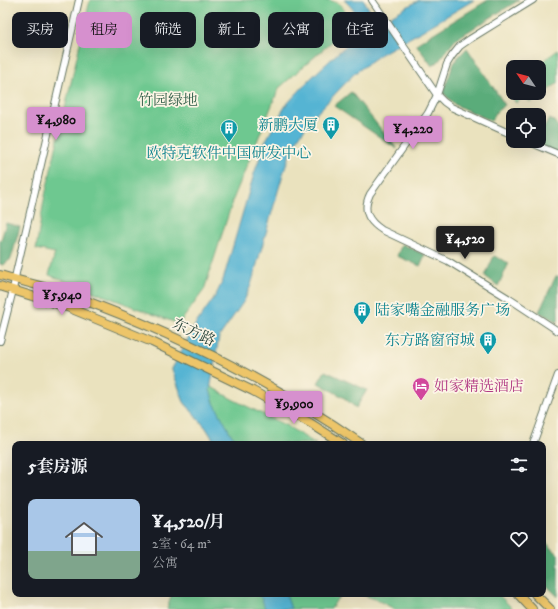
<!DOCTYPE html>
<html lang="zh">
<meta charset="utf-8">
<style>
:root{--surface:#171b24;--page:#242831;--text:#f1f3f6;--muted:#9ea1a6;--line:#363941;--accent:#d690ce}
body{margin:0;font-family:"IM FELL DW Pica","Noto Serif SC",serif;background:var(--page);color:var(--text);height:100vh;display:flex;flex-direction:column;font-size:15px;white-space:nowrap}
*{box-sizing:border-box;margin:0}
p{font-size:13px;color:var(--muted)}
.icon{flex:none;width:22px;height:22px;fill:none;stroke:currentColor;stroke-width:2;stroke-linecap:round;stroke-linejoin:round}
.map{position:relative;flex:1;overflow:hidden}
.sheet{position:absolute;left:12px;top:441px;width:534px;height:156px;display:flex;flex-direction:column;background:var(--surface);border-radius:8px;box-shadow:0 4px 16px #0002}
.sheet>*{flex:none}
.top-card{position:absolute;left:12px;top:12px;width:534px;height:36px;display:flex;gap:8px}
.needle{width:26px;rotate:305deg}
.tools{position:absolute;left:506px;top:60px;display:grid;gap:8px}
.tools a{display:grid;place-items:center;width:40px;height:40px;border-radius:8px;background:var(--surface);box-shadow:0 4px 16px #0002;font-size:20px}
.price{position:absolute;translate:-50% -34px;padding:0 9px;border-radius:4px;background:var(--accent);color:#111;font-size:13px;line-height:26px;filter:drop-shadow(0 1px 2px #0008)}
.price::after{content:'';position:absolute;left:50%;top:24px;width:12px;height:9px;margin-left:-6px;background:inherit;clip-path:polygon(0 0,100% 0,50% 100%)}
.price.current{background:#222;color:#fff}
ul{padding:0;list-style:none}
li{display:flex;align-items:center;gap:12px;height:100px;padding:0 16px}
li+li{border-top:1px solid var(--line)}
li span{display:grid;place-items:center;flex:none;width:112px;height:80px;border-radius:8px;color:#555}
li>.icon{margin-inline-start:auto}
span .icon{width:48px;height:48px;fill:#fffc;stroke-width:1}
li b{font-size:17px}
h2{display:flex;justify-content:space-between;align-items:center;height:48px;padding:0 16px;font-size:17px}
.chip{padding:0 14px;border-radius:8px;background:var(--surface);box-shadow:0 4px 16px #0002;font-size:14px;line-height:36px}
.chip.current{background:var(--accent);color:#111}
.map>svg:first-child{display:block}
.green{fill:#6ec890;stroke:#468262}
.forest{fill:#5aac7a;stroke:#3c7457}
.water{fill:#55b4d3;stroke:#3a7884}
.lines{fill:none;stroke-linecap:round;stroke-linejoin:round}
.minor-casing{stroke:#667764;stroke-width:8}
.major-casing{stroke:#667764;stroke-width:10}
.minor{stroke:#fff;stroke-width:6}
.major{stroke:#edc569;stroke-width:8}
.labels{text-anchor:middle;stroke-width:3.5;stroke-linejoin:round;paint-order:stroke}
.park-label{font-size:15px;fill:#33604b;stroke:#fcf5e5}
.culture-label{font-size:15px;fill:#0d838f;stroke:#fcf5e5;text-anchor:end}
.street-label{font-size:15px;fill:#1f3d34;stroke:#fcf5e5}
.hotel-label{font-size:15px;fill:#b23c85;stroke:#fcf5e5;text-anchor:start}
</style>
<div class="map">
<svg width="558" height="609" viewBox="0 0 558 609">
<rect width="100%" height="100%" fill="#fcf5e5"/>
<filter id="ink" filterUnits="userSpaceOnUse"><feTurbulence type="fractalNoise" baseFrequency=".025" numOctaves="2"/><feDisplacementMap in="SourceGraphic" scale="8" xChannelSelector="R" yChannelSelector="G"/><feConvolveMatrix kernelMatrix="1 2 1 2 8 2 1 2 1" color-interpolation-filters="sRGB"/></filter>
<filter id="wash" filterUnits="userSpaceOnUse"><feTurbulence type="fractalNoise" baseFrequency=".012" numOctaves="4" result="noise"/><feDisplacementMap in="SourceGraphic" scale="16" xChannelSelector="R" yChannelSelector="G"/><feGaussianBlur stdDeviation="0.9" result="paint"/><feColorMatrix in="noise" values="0 0 0 0 0 0 0 0 0 0 0 0 0 0 0 0 0 1.4 0 .05"/><feComposite in="paint" operator="in"/></filter>
<g filter="url(#wash)">
<rect width="100%" height="100%" fill="#eae2be"/>
<g class="green">
<polygon points="90,0 329,0 340,4 353,23 279,88 234,197 204,290 179,324 49,275 55,253 36,249 44,200"/>
<polygon points="558,50 558,83 530,103 525,96 516,103 506,88 513,83 513,93 539,93 539,67 535,67"/>
<polygon points="174,365 232,399 287,426 316,444 216,444 206,428 184,402 172,369"/>
<polygon points="172,594 344,594 337,599 331,609 167,609"/>
<polygon points="360,594 498,594 513,609 395,609 375,599"/>
</g>
<g class="forest">
<polygon points="488,0 519,0 456,39 438,62 432,66 416,44"/>
<polygon points="467,48 505,105 497,111 491,121 454,104 443,93 453,65 458,57"/>
<polygon points="351,92 397,149 334,106"/>
<polygon points="549,119 554,121 558,127 558,154 527,141 539,141 539,132 541,133"/>
<polygon points="6,223 20,227 11,259 3,265 0,264 0,240 1,240"/>
<polygon points="402,244 425,255 420,266 397,256"/>
<polygon points="494,256 509,263 498,286 485,276"/>
<polygon points="556,276 558,276 558,322 539,312"/>
<polygon points="325,371 367,390 356,408 343,397 318,383"/>
<polygon points="543,540 558,554 558,597 543,582"/>
</g>
<g class="water">
<path d="M344,0H364L376,22L382,21L419,0H474L415,35L381,54L355,73L318,112L305,128L295,143L289,157L283,174L251,285L244,301L219,337L210,390L214,403L232,436L243,444H216L206,428L184,402L172,369L195,325L216,295L223,280L254,174L265,142L280,115L286,105L312,77L341,50L359,36L365,28C360,18 353,8 344,0Z"/>
<polygon points="257,594 286,594 291,609 265,609 262,599"/>
</g>
</g>
<g filter="url(#ink)">
<g class="lines">
<g class="minor-casing">
<g id="minor">
<polyline points="372,0 437,95 444,102 451,107 513,135"/>
<path d="M533,0L470,39L460,46L452,56L447,64L437,95L428,113L370,194C362,210 368,221 382,230L448,261L508,298L558,331"/>
<polyline points="527,141 558,154"/>
<polyline points="0,341 13,290 16,273 79,0"/>
<polyline points="533,444 558,375"/>
</g>
</g>
<g class="major-casing">
<g id="major">
<path d="M0,275C14,279 29,283 44,287C53,290 62,292 70,295C173,332 272,382 362,444"/>
<polyline points="0,286 67,307 152,342 253,391 310,423 343,444"/>
<polyline points="518,594 532,609"/>
<polyline points="535,594 550,609"/>
</g>
</g>
<use href="#minor" class="minor"/>
<use href="#major" class="major"/>
</g>
</g>
<defs>
<g id="building-pin" transform="scale(0.9)"><path d="M0 17L-7.5 6A9.5 9.5 0 1 1 7.5 6Z" fill="#0f9aa8" stroke="#fcf5e5"/><path d="M-4-6H4V6H1V3H-1V6H-4ZM-2.5-4.3h1.7v1.8h-1.7ZM.8-4.3h1.7v1.8H.8ZM-2.5-1h1.7V.8h-1.7ZM.8-1h1.7V.8H.8Z" fill="#fff"/></g>
<g id="hotel-pin" transform="scale(0.9)"><path d="M0 17L-7.5 6A9.5 9.5 0 1 1 7.5 6Z" fill="#d1479c" stroke="#fcf5e5"/><path d="M-6-4.5h1.5V1H6V5H4.5V3h-9V5H-6ZM-4 0a1.8 1.8 0 1 1 3.6 0ZM.5 0V-2.5h3Q6-2.5 6 0Z" fill="#fff"/></g>
</defs>
<g fill-rule="evenodd">
<use href="#building-pin" x="331" y="125"/>
<use href="#building-pin" x="229" y="128"/>
<use href="#building-pin" x="362" y="310"/>
<use href="#building-pin" x="488" y="340"/>
<use href="#hotel-pin" x="421" y="386"/>
</g>
<g class="labels">
<g class="park-label">
<text x="168" y="105">竹园绿地</text>
</g>
<g class="culture-label">
<text x="318" y="130">新鹏大厦</text>
<text x="229" y="158" text-anchor="middle">欧特克软件中国研发中心</text>
<text x="375" y="315" text-anchor="start">陆家嘴金融服务广场</text>
<text x="475" y="345">东方路窗帘城</text>
</g>
<g class="street-label">
<text transform="translate(194 332) rotate(25)" y="5">东方路</text>
</g>
<g class="hotel-label">
<text x="434" y="391">如家精选酒店</text>
</g>
</g>
</svg>
<div class="tools">
<a><svg class="needle" viewBox="-14 -14 28 28"><path d="M0-13l5 13h-10z" fill="#e53935"/><path d="M0 13l5-13h-10z" fill="#9ea1a6"/></svg></a>
<a><svg class="icon" aria-label="locate" viewBox="0 0 24 24"><circle cx="12" cy="12" r="6"/><path d="M12 2v4M12 18v4M2 12h4M18 12h4"/></svg></a>
</div>
<b class="price" style="left:56px;top:141px">¥4,980</b>
<b class="price" style="left:413px;top:150px">¥4,220</b>
<b class="price current" style="left:465px;top:260px">¥4,520</b>
<b class="price" style="left:62px;top:316px">¥5,940</b>
<b class="price" style="left:294px;top:425px">¥9,900</b>
<div class="top-card">
<a class="chip">买房</a>
<a class="chip current">租房</a>
<a class="chip">筛选</a>
<a class="chip">新上</a>
<a class="chip">公寓</a>
<a class="chip">住宅</a>
</div>
<section class="sheet">
<h2>5套房源<svg class="icon" aria-label="filters" viewBox="0 0 24 24"><path d="M4 7h16M4 17h16"/><circle cx="9" cy="7" r="2"/><circle cx="15" cy="17" r="2"/></svg></h2>
<ul>
<li><span style="background:linear-gradient(#a9c7e8 65%,#7fa58c 0)"><svg class="icon" aria-label="home" viewBox="0 0 24 24"><path d="M3 11l9-7 9 7M6 9v11h12V9"/></svg></span><div><b>¥4,520/月</b><p>2室 · 64 m²</p><p>公寓</p></div><svg class="icon" aria-label="heart" viewBox="0 0 24 24"><path d="M12 20l-8-8c-3-5 5-10 8-4 3-6 11-1 8 4z"/></svg></li>
</ul>
</section>
</div>
